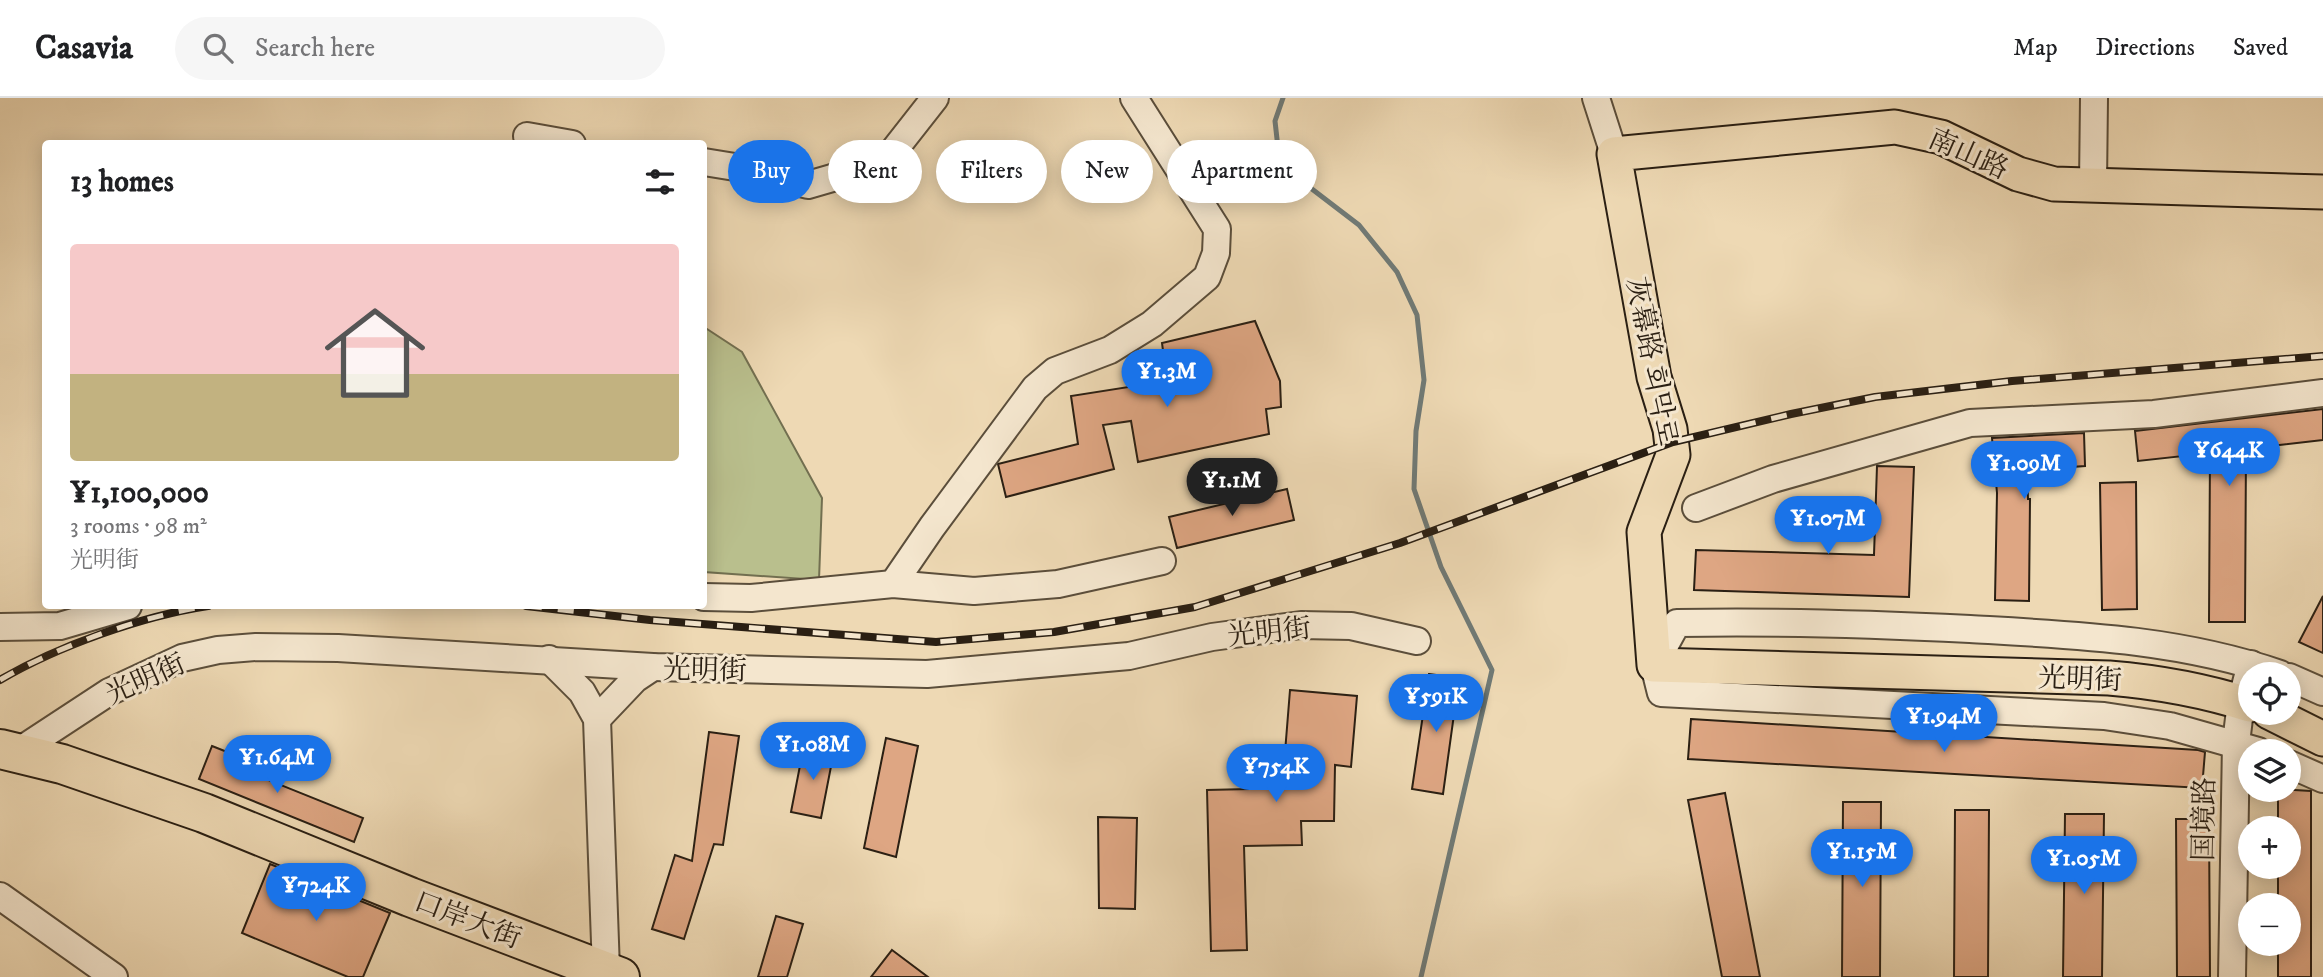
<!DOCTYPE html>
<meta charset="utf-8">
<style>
:root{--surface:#fff;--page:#f6f6f6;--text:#202124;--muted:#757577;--line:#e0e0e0;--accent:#1a73e8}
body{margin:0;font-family:"IM FELL DW Pica","Noto Serif SC","Noto Serif KR",serif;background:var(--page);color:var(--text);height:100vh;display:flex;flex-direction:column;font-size:26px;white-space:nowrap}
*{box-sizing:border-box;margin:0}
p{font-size:23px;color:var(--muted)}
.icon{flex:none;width:38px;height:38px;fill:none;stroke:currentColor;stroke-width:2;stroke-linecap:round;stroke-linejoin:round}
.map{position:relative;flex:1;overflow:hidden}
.sheet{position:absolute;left:42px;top:42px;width:665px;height:469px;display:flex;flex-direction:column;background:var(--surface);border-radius:7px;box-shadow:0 4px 18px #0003}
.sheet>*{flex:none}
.hud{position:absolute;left:728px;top:42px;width:665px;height:63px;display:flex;gap:14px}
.buttons{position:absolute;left:2238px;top:564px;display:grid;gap:14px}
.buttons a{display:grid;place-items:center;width:63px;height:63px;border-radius:50%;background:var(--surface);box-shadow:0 4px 18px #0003;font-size:35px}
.price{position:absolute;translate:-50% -60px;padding:0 16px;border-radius:24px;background:var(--accent);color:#fff;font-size:23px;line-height:46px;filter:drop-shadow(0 2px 4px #0008)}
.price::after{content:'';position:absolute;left:50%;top:42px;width:21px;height:16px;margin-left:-10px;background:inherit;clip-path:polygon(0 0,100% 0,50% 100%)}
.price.current{background:#222;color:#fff}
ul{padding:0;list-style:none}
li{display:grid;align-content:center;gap:14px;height:371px;padding:0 28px}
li+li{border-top:2px solid var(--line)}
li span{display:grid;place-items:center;height:217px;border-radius:7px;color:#555}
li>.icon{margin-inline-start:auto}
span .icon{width:126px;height:126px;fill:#fffc;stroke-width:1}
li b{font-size:30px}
h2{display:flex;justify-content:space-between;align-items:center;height:84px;padding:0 28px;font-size:30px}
.tag{padding:0 24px;border-radius:32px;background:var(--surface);box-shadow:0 4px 18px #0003;font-size:24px;line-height:63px}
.tag.current{background:var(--accent);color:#fff}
header{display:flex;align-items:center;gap:42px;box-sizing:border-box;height:98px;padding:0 35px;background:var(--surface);border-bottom:2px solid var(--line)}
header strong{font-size:33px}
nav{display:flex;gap:38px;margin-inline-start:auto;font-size:24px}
.search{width:490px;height:63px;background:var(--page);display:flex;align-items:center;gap:18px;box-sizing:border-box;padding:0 24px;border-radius:38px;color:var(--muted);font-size:26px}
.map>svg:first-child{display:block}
.green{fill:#b9bf8d;stroke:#726f50;stroke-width:2}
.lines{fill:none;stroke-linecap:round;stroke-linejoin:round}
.stream{stroke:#707a76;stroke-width:5}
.building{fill:#dea683;stroke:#2a1f13;stroke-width:2}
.minor-casing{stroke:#5b4e3b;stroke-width:30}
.major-casing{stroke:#2a1f13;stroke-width:37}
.highway-casing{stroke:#2a1f13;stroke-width:42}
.minor{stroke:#f4e6ce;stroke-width:26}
.major{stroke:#eed9b4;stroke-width:33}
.highway{stroke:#eed9b4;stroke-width:38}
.rail-casing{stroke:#2a1f13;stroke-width:8}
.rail{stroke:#f4e6ce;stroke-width:5;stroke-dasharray:16;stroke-linecap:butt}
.labels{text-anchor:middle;stroke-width:6;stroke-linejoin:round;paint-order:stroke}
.street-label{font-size:28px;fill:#2a1f13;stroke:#f4e6ce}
</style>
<header>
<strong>Casavia</strong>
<div class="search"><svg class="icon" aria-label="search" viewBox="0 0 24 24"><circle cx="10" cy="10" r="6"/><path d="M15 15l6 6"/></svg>Search here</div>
<nav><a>Map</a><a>Directions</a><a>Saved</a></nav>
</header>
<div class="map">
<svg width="2323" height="879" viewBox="0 0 2323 879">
<rect width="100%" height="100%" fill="#eed9b4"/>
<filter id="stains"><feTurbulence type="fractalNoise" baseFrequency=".00286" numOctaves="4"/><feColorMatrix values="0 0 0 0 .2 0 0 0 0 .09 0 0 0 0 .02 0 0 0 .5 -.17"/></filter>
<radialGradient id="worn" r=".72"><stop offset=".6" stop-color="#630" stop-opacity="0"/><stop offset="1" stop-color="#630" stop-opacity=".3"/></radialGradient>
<polygon class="green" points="704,229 742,254 822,400 819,482 704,474"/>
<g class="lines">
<polyline class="stream" points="1283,0 1275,23 1278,50 1291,75 1359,127 1397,174 1417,217 1424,282 1416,333 1414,391 1441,469 1492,572 1421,879"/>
</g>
<g class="building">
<polygon points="1255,223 1280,283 1281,309 1266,311 1269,336 1138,364 1131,323 1103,327 1114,371 1006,399 998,366 1078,346 1071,298 1167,283 1162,245"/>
<polygon points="2323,311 2323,342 2246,351 2245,524 2209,524 2210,355 2138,363 2135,333"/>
<polygon points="2084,335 2085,368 2027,372 2028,401 2030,401 2029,503 1995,502 1997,395 1992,340"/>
<polygon points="1877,368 1914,369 1909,499 1694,492 1696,452 1874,457"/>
<polygon points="2136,384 2137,511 2102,512 2100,385"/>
<polygon points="1287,391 1294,422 1177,450 1169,419"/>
<polygon points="2323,498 2323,555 2299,544"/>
<polygon points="1429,576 1459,580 1443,696 1412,691"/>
<polygon points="1290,592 1357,598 1351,669 1335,667 1334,723 1301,723 1302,747 1244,748 1247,852 1211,853 1207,692 1249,691 1249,667 1284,667"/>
<polygon points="1691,621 2198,652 2205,654 2202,690 1688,661"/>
<polygon points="709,634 739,638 723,747 714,746 684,841 652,831 675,757 692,763"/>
<polygon points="886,640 918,648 896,759 864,750"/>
<polygon points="804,647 834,653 821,720 791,714"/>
<polygon points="212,648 245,661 241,671 363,720 354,744 199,681"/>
<polygon points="2278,691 2311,693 2311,879 2278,879 2278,845 2289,845 2289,807 2278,807 2278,768 2289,768 2289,730 2278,730"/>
<polygon points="1725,695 1760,879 1722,879 1688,702"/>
<polygon points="1843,704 1881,704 1880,879 1842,879"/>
<polygon points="1955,712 1989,712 1988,879 1954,879"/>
<polygon points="2065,716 2104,716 2102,879 2063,879"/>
<polygon points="1098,719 1137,720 1135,811 1099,810"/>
<polygon points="2176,721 2209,721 2210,879 2177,879"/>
<polygon points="270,766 390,815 363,879 348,879 242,835"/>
<polygon points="776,818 803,826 787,879 758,879"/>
<polygon points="892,852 928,879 871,879"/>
</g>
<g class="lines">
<g class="minor-casing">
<g id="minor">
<polyline points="1596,0 1614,56"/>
<polyline points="527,38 572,46"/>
<polyline points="704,64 741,70 808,87 884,65 935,0"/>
<polyline points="2093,86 2094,0"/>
<polyline points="1696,410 1773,381 1970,325 2154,316 2323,295"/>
<polyline points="893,486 932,429 1035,290 1055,273 1110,252 1152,226 1207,179 1216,155 1217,131 1134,0"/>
<polyline points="704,499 751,500 893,486 974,493 1058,486 1162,463"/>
<polyline points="0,529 60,528 128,508"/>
<polyline points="549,561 582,594 597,621 606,872"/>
<polyline points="2289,579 2323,594"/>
<polyline points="597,621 635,581 653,569"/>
<path d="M2258,653L2170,628L2104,618L1661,595L1654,567L1677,525C1775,523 1872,526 1970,531C2075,537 2180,541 2280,576"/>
<polyline points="16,655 109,594 182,560 218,552 256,549 338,550 653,569 927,576 1129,558 1212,539 1301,527 1351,528 1417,543"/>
<polyline points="2289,666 2323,681"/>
<polyline points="0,798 114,879"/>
<polyline points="2232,879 2236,645 2241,604 2251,566"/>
</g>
</g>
<g class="major-casing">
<g id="major">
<path d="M2250,607C2203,592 2158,584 2109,580L1654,567L1644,434L1673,357L1670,331L1654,279L1614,56L1895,29L1941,39L2018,76L2054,86L2323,94"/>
<polyline points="2269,614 2323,641"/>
</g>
</g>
<g class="highway-casing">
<polyline id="highway" points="0,651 62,666 204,715 410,799 620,879"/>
</g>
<use href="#minor" class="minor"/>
<use href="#major" class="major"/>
<use href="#highway" class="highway"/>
<g class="rail-casing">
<g id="rail">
<polyline points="526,508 650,522 936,544 1054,534 1195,509 1400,445 1673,344 1791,316 1875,299 2012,283 2323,258"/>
<path d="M0,582C58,548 142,518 208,508"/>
</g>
</g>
<use href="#rail" class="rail"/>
</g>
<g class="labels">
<g class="street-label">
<text transform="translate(1969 55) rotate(24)" y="10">南山路</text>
<text transform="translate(1653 263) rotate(79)" y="10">灰幕路 회막로</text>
<text transform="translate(1269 533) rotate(-6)" y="10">光明街</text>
<text transform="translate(705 571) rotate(1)" y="10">光明街</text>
<text transform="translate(145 580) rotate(-24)" y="10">光明街</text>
<text transform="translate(2080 580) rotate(2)" y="10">光明街</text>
<text transform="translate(2203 721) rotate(-89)" y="10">国境路</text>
<text transform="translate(468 821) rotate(21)" y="10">口岸大街</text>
</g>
</g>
<rect width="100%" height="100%" filter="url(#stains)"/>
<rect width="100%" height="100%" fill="url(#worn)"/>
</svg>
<div class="buttons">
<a><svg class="icon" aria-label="locate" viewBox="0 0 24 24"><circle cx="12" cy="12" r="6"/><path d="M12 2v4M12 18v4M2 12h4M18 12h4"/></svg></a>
<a><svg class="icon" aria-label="layers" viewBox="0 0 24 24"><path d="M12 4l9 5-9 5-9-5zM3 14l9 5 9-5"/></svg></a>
<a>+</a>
<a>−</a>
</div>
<b class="price" style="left:1167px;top:311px">¥1.3M</b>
<b class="price" style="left:2229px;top:390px">¥644K</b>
<b class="price" style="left:2024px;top:403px">¥1.09M</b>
<b class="price current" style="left:1232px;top:420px">¥1.1M</b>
<b class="price" style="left:1828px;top:458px">¥1.07M</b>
<b class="price" style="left:1436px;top:636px">¥591K</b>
<b class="price" style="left:1944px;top:656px">¥1.94M</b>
<b class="price" style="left:813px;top:684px">¥1.08M</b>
<b class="price" style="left:277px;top:697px">¥1.64M</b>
<b class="price" style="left:1276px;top:706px">¥754K</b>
<b class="price" style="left:1862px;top:791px">¥1.15M</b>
<b class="price" style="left:2084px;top:798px">¥1.05M</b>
<b class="price" style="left:316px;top:825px">¥724K</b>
<div class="hud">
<a class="tag current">Buy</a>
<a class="tag">Rent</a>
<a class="tag">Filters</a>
<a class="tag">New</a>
<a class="tag">Apartment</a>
</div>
<section class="sheet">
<h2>13 homes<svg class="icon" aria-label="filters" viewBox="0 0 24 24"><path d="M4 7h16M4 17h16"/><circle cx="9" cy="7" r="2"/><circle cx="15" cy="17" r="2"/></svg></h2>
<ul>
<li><span style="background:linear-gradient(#f6c9c9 60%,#c2b280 0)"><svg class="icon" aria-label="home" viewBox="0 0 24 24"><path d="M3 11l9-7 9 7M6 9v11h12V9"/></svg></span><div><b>¥1,100,000</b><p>3 rooms · 98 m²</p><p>光明街</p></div></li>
</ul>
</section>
</div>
